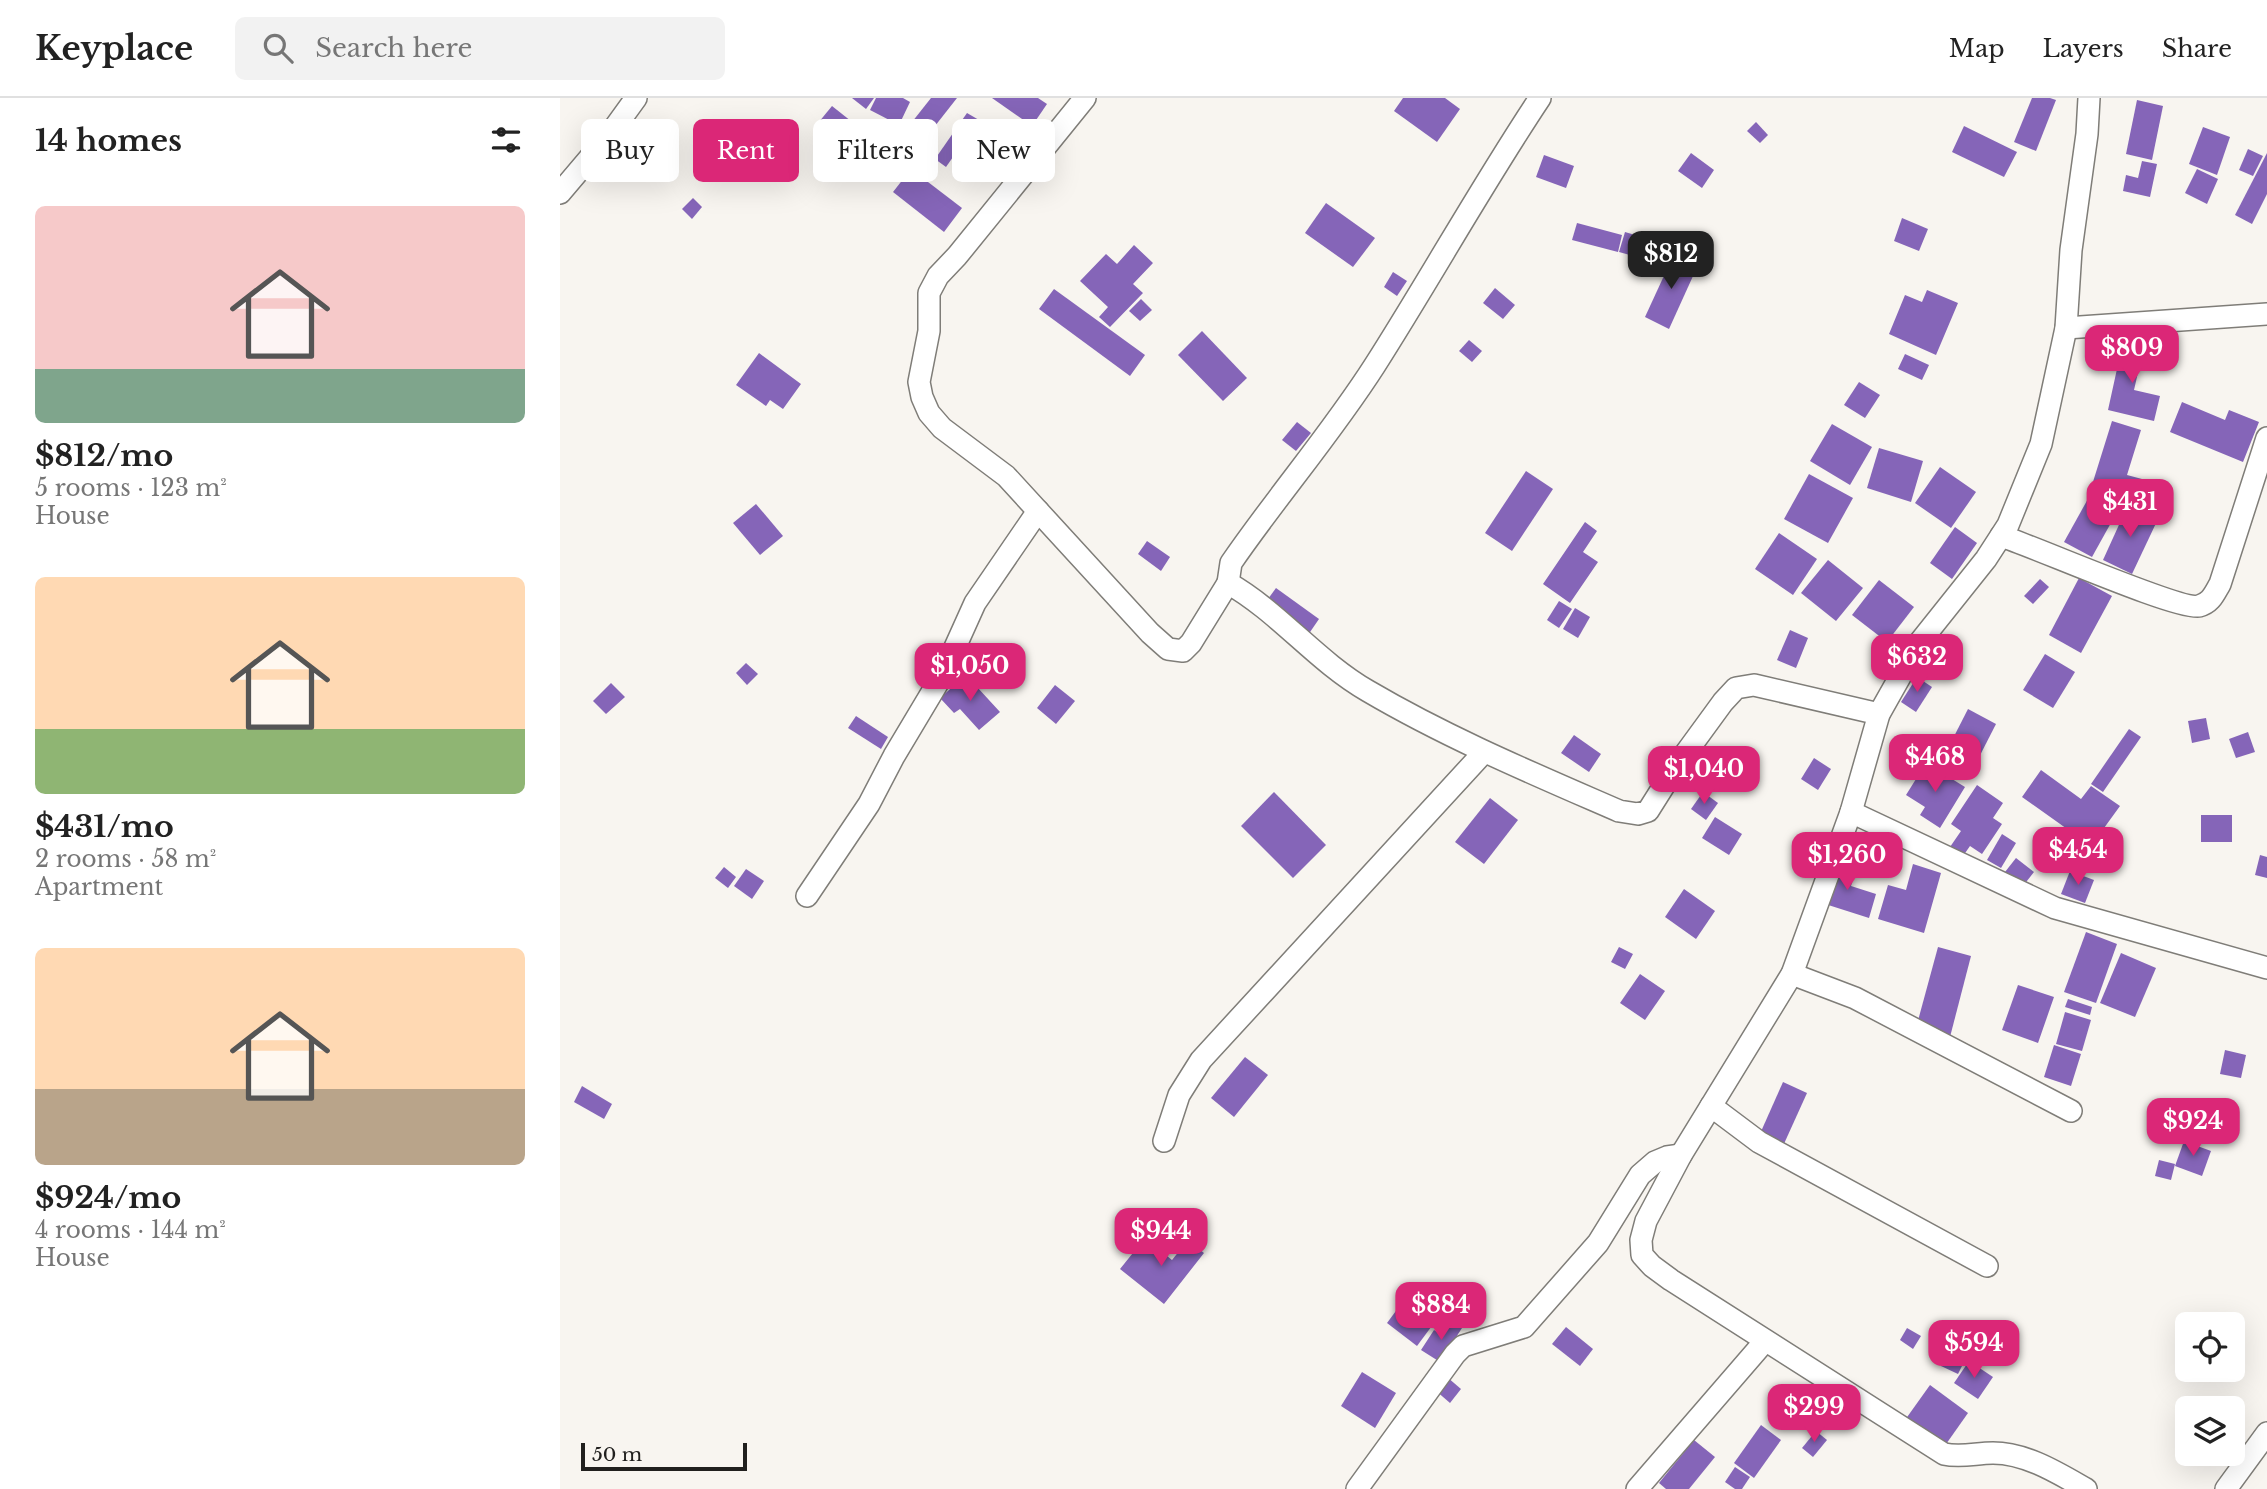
<!DOCTYPE html>
<meta charset="utf-8">
<style>
:root{--surface:#fff;--page:#f2f2f2;--text:#222;--muted:#767676;--line:#e0e0e0;--accent:#db2777}
body{margin:0;font-family:"Libre Baskerville",serif;background:var(--page);color:var(--text);height:100vh;display:flex;flex-direction:column;font-size:26px;white-space:nowrap}
*{box-sizing:border-box;margin:0}
p{font-size:23px;color:var(--muted)}
.icon{flex:none;width:38px;height:38px;fill:none;stroke:currentColor;stroke-width:2;stroke-linecap:round;stroke-linejoin:round}
.map{position:relative;flex:1;overflow:hidden}
.side{display:flex;flex-direction:column;background:var(--surface);width:560px}
.side>*{flex:none}
.guide{position:absolute;left:21px;top:21px;width:665px;height:63px;display:flex;gap:14px}
.tools{position:absolute;left:1615px;top:1214px;display:grid;gap:14px}
.tools a{display:grid;place-items:center;width:70px;height:70px;border-radius:10px;background:var(--surface);box-shadow:0 7px 28px #0002;font-size:35px}
.scale{position:absolute;left:21px;bottom:18px;width:166px;box-sizing:border-box;padding-left:7px;border:4px solid #21201e;border-top:0;font-size:19px;line-height:24px;white-space:nowrap;color:#21201e;-webkit-text-stroke:5px #f8f5f0;paint-order:stroke}
.price{position:absolute;translate:-50% -60px;padding:0 16px;border-radius:14px;background:var(--accent);color:#fff;font-size:23px;line-height:46px;filter:drop-shadow(0 2px 4px #0008)}
.price::after{content:'';position:absolute;left:50%;top:42px;width:21px;height:16px;margin-left:-10px;background:inherit;clip-path:polygon(0 0,100% 0,50% 100%)}
.price.active{background:#222;color:#fff}
ul{padding:0;list-style:none}
li{display:grid;align-content:center;gap:14px;height:371px;padding:0 35px}
li span{display:grid;place-items:center;height:217px;border-radius:10px;color:#555}
li>.icon{margin-inline-start:auto}
span .icon{width:126px;height:126px;fill:#fffc;stroke-width:1}
li b{font-size:30px}
h2{display:flex;justify-content:space-between;align-items:center;height:84px;padding:0 35px;font-size:30px}
.chip{padding:0 24px;border-radius:10px;background:var(--surface);box-shadow:0 7px 28px #0002;font-size:24px;line-height:63px}
.chip.active{background:var(--accent);color:#fff}
header{display:flex;align-items:center;gap:42px;box-sizing:border-box;height:98px;padding:0 35px;background:var(--surface);border-bottom:2px solid var(--line)}
header strong{font-size:33px}
nav{display:flex;gap:38px;margin-inline-start:auto;font-size:24px}
.search{width:490px;height:63px;background:var(--page);display:flex;align-items:center;gap:18px;box-sizing:border-box;padding:0 24px;border-radius:10px;color:var(--muted);font-size:26px}
main{display:flex;flex:1;min-height:0}
.map>svg:first-child{display:block}
.building{fill:#8565b8}
.lines{fill:none;stroke-linecap:round;stroke-linejoin:round}
.street-casing{stroke:#7f7d78;stroke-width:24}
.street{stroke:#fff;stroke-width:21}
</style>
<header>
<strong>Keyplace</strong>
<div class="search"><svg class="icon" aria-label="search" viewBox="0 0 24 24"><circle cx="10" cy="10" r="6"/><path d="M15 15l6 6"/></svg>Search here</div>
<nav><a>Map</a><a>Layers</a><a>Share</a></nav>
</header>
<main>
<section class="side">
<h2>14 homes<svg class="icon" aria-label="filters" viewBox="0 0 24 24"><path d="M4 7h16M4 17h16"/><circle cx="9" cy="7" r="2"/><circle cx="15" cy="17" r="2"/></svg></h2>
<ul>
<li><span style="background:linear-gradient(#f6c9c9 75%,#7fa58c 0)"><svg class="icon" aria-label="home" viewBox="0 0 24 24"><path d="M3 11l9-7 9 7M6 9v11h12V9"/></svg></span><div><b>$812/mo</b><p>5 rooms · 123 m²</p><p>House</p></div></li>
<li><span style="background:linear-gradient(#ffd9b3 70%,#8fb573 0)"><svg class="icon" aria-label="home" viewBox="0 0 24 24"><path d="M3 11l9-7 9 7M6 9v11h12V9"/></svg></span><div><b>$431/mo</b><p>2 rooms · 58 m²</p><p>Apartment</p></div></li>
<li><span style="background:linear-gradient(#ffd9b3 65%,#b9a48a 0)"><svg class="icon" aria-label="home" viewBox="0 0 24 24"><path d="M3 11l9-7 9 7M6 9v11h12V9"/></svg></span><div><b>$924/mo</b><p>4 rooms · 144 m²</p><p>House</p></div></li>
</ul>
</section>
<div class="map">
<svg width="1707" height="1391" viewBox="0 0 1707 1391">
<rect width="100%" height="100%" fill="#f8f5f0"/>
<g class="building">
<polygon points="292,0 314,0 306,11"/>
<polygon points="316,0 343,0 350,4 339,27 310,12"/>
<polygon points="371,0 397,0 353,56 337,43"/>
<polygon points="432,0 478,0 487,6 472,28"/>
<polygon points="843,0 885,0 900,11 877,44 834,13"/>
<polygon points="1472,0 1490,0 1496,2 1476,53 1454,44"/>
<polygon points="1577,2 1603,8 1592,62 1566,56"/>
<polygon points="272,8 306,35 288,57 254,30"/>
<polygon points="407,15 419,22 386,69 375,61"/>
<polygon points="1196,24 1208,37 1200,45 1187,33"/>
<polygon points="1404,28 1457,54 1444,79 1392,54"/>
<polygon points="1643,29 1670,39 1657,77 1629,66"/>
<polygon points="1688,51 1703,58 1693,78 1679,72"/>
<polygon points="1131,55 1154,72 1142,90 1118,73"/>
<polygon points="1707,55 1707,96 1692,126 1675,117"/>
<polygon points="984,57 1014,68 1006,90 976,79"/>
<polygon points="1582,63 1597,66 1590,99 1563,93 1566,77 1578,80"/>
<polygon points="351,71 402,110 384,134 333,94"/>
<polygon points="1637,71 1658,81 1647,106 1625,95"/>
<polygon points="133,100 142,109 132,121 122,111"/>
<polygon points="766,105 815,140 793,169 745,135"/>
<polygon points="1342,120 1368,131 1359,153 1334,143"/>
<polygon points="1017,125 1062,137 1058,154 1012,142"/>
<polygon points="1065,134 1112,148 1106,167 1059,154"/>
<polygon points="574,147 593,165 573,186 583,195 550,229 539,219 548,209 520,183 546,156 557,166"/>
<polygon points="1114,156 1138,167 1109,231 1085,219"/>
<polygon points="833,174 847,183 837,198 824,189"/>
<polygon points="935,190 955,207 943,221 923,205"/>
<polygon points="494,191 585,257 570,278 479,211"/>
<polygon points="1367,192 1398,205 1376,257 1329,236 1345,197 1362,204"/>
<polygon points="581,201 592,212 580,223 569,213"/>
<polygon points="642,233 687,280 663,303 618,257"/>
<polygon points="1564,239 1585,244 1574,292 1600,298 1594,323 1548,312"/>
<polygon points="909,242 922,253 912,264 899,253"/>
<polygon points="199,255 241,286 223,311 210,302 206,308 176,287"/>
<polygon points="1345,256 1369,267 1362,282 1338,271"/>
<polygon points="1299,284 1320,297 1305,320 1284,307"/>
<polygon points="1622,304 1665,322 1669,312 1699,324 1683,364 1610,334"/>
<polygon points="1552,323 1581,332 1567,377 1582,381 1576,400 1532,387"/>
<polygon points="737,324 751,335 736,353 722,342"/>
<polygon points="1272,326 1312,349 1290,387 1250,363"/>
<polygon points="1319,350 1363,363 1351,404 1307,390"/>
<polygon points="1380,369 1416,394 1391,430 1355,405"/>
<polygon points="966,373 993,391 952,453 925,435"/>
<polygon points="1249,376 1293,400 1268,445 1224,421"/>
<polygon points="1534,390 1562,405 1532,459 1504,444"/>
<polygon points="196,406 223,438 200,457 173,425"/>
<polygon points="1568,407 1598,421 1572,476 1543,462"/>
<polygon points="1025,424 1037,433 1023,454 1038,464 1010,505 983,486"/>
<polygon points="1395,429 1417,445 1392,481 1370,465"/>
<polygon points="1219,435 1257,461 1233,497 1195,471"/>
<polygon points="587,443 610,459 601,473 578,456"/>
<polygon points="1268,462 1303,490 1276,523 1241,495"/>
<polygon points="1519,480 1552,498 1521,555 1489,537"/>
<polygon points="1480,481 1489,489 1473,506 1464,498"/>
<polygon points="1319,482 1354,509 1327,544 1292,517"/>
<polygon points="716,490 759,521 748,537 705,505"/>
<polygon points="999,503 1012,511 999,530 987,522"/>
<polygon points="1015,510 1030,519 1018,540 1003,531"/>
<polygon points="1230,532 1248,540 1236,570 1217,562"/>
<polygon points="1485,556 1515,574 1493,610 1463,592"/>
<polygon points="186,565 198,576 187,587 176,575"/>
<polygon points="406,577 440,614 419,632 400,611 394,615 380,600"/>
<polygon points="1357,579 1372,589 1356,614 1341,604"/>
<polygon points="51,585 65,599 46,616 33,603"/>
<polygon points="495,587 515,603 496,626 477,610"/>
<polygon points="1408,611 1436,626 1413,671 1385,656"/>
<polygon points="296,618 328,639 321,651 288,630"/>
<polygon points="1646,620 1650,641 1632,645 1628,623"/>
<polygon points="1569,631 1581,639 1543,694 1531,686"/>
<polygon points="1688,634 1695,654 1676,660 1669,641"/>
<polygon points="1364,636 1381,644 1374,658 1358,649"/>
<polygon points="1014,637 1041,656 1029,674 1001,655"/>
<polygon points="1254,660 1271,671 1258,692 1241,681"/>
<polygon points="1366,665 1405,689 1380,730 1360,717 1365,709 1346,697"/>
<polygon points="1481,672 1521,701 1531,688 1560,708 1531,748 1462,699"/>
<polygon points="1417,687 1443,705 1433,720 1442,726 1422,756 1410,748 1403,758 1390,749 1401,733 1391,726"/>
<polygon points="714,694 766,747 733,780 681,728"/>
<polygon points="1143,694 1158,705 1146,722 1131,711"/>
<polygon points="930,700 958,722 924,766 895,744"/>
<rect x="1641" y="717" width="31" height="27"/>
<polygon points="1155,719 1182,736 1169,757 1142,740"/>
<polygon points="1442,736 1456,745 1441,770 1427,762"/>
<polygon points="1700,757 1707,759 1707,780 1695,777"/>
<polygon points="1456,760 1474,774 1463,788 1445,774"/>
<polygon points="1275,762 1297,769 1291,788 1316,796 1309,820 1262,805"/>
<polygon points="1353,766 1381,775 1364,835 1318,821 1328,787 1346,792"/>
<polygon points="164,769 176,779 168,790 155,780"/>
<polygon points="186,771 204,783 192,801 174,788"/>
<polygon points="1510,773 1534,782 1525,805 1501,796"/>
<polygon points="1124,791 1155,813 1136,841 1105,819"/>
<polygon points="1526,834 1557,846 1536,905 1504,894"/>
<polygon points="1059,849 1073,856 1065,871 1051,864"/>
<polygon points="1378,849 1411,858 1390,939 1356,930"/>
<polygon points="1561,855 1596,870 1575,919 1540,905"/>
<polygon points="1080,876 1105,893 1085,922 1060,905"/>
<polygon points="1458,887 1494,899 1478,945 1442,932"/>
<polygon points="1508,901 1532,909 1530,917 1505,909"/>
<polygon points="1505,914 1531,922 1522,953 1496,946"/>
<polygon points="1494,947 1521,956 1511,988 1484,979"/>
<polygon points="1665,952 1686,957 1681,980 1660,976"/>
<polygon points="685,959 708,977 674,1019 651,1000"/>
<polygon points="1223,984 1247,995 1223,1048 1199,1038"/>
<polygon points="22,988 52,1006 44,1021 14,1004"/>
<polygon points="1624,1043 1651,1053 1642,1078 1615,1068"/>
<polygon points="1599,1062 1615,1066 1611,1082 1595,1078"/>
<polygon points="585,1140 612,1162 628,1142 644,1155 604,1206 560,1171"/>
<polygon points="850,1194 880,1217 857,1248 827,1225"/>
<polygon points="892,1224 902,1230 880,1264 861,1252 874,1232 883,1238"/>
<polygon points="1006,1229 1033,1251 1020,1268 992,1246"/>
<polygon points="1347,1230 1361,1238 1353,1251 1340,1242"/>
<polygon points="1387,1256 1404,1264 1398,1276 1381,1268"/>
<polygon points="1409,1263 1433,1279 1418,1301 1394,1285"/>
<polygon points="802,1274 836,1295 815,1330 781,1308"/>
<polygon points="887,1279 901,1291 890,1305 875,1292"/>
<polygon points="1234,1286 1255,1301 1246,1315 1224,1300"/>
<polygon points="1370,1287 1408,1315 1384,1349 1345,1322"/>
<polygon points="1201,1327 1221,1342 1194,1380 1174,1365"/>
<polygon points="1256,1333 1267,1342 1253,1359 1242,1350"/>
<polygon points="1134,1342 1155,1359 1129,1391 1106,1391 1099,1385"/>
<polygon points="1175,1369 1190,1379 1182,1391 1175,1391 1165,1384"/>
</g>
<g class="lines">
<g class="street-casing">
<g id="street">
<path d="M525,0L397,158L378,178L369,195V233L359,284L362,299L369,315L382,330L446,378L590,535L608,551L623,553L631,545L668,485C719,514 756,563 808,593C888,640 974,676 1059,713L1078,716L1088,713L1117,667L1163,604L1176,590L1194,587L1319,616"/>
<polyline points="0,95 50,36 76,0"/>
<polyline points="1506,230 1707,216"/>
<path d="M1441,438C1473,448 1620,513 1639,508C1651,505 1654,496 1660,486L1707,340"/>
<path d="M668,485L671,465C717,398 771,336 815,267C871,179 922,87 980,0"/>
<polyline points="1291,714 1495,810 1707,870"/>
<polyline points="247,798 309,706 334,658 383,576 415,505 478,413"/>
<polyline points="1232,876 1295,900 1511,1013"/>
<polyline points="1151,1008 1199,1044 1427,1168"/>
<polyline points="604,1043 619,997 641,962 924,654"/>
<polyline points="797,1391 895,1256 903,1248 964,1229 1038,1145 1080,1077 1095,1064 1107,1059 1121,1057"/>
<polyline points="1077,1391 1205,1243"/>
<path d="M1526,1391C1498,1375 1466,1355 1433,1355C1416,1355 1401,1360 1384,1356L1111,1182L1092,1168L1082,1157L1081,1142L1086,1123L1121,1057L1232,876L1291,714L1319,616L1359,545L1426,461L1448,427L1481,346L1506,230L1511,152L1527,36L1529,0"/>
<polyline points="1666,1391 1707,1335"/>
</g>
</g>
<use href="#street" class="street"/>
</g>
</svg>
<div class="tools">
<a><svg class="icon" aria-label="locate" viewBox="0 0 24 24"><circle cx="12" cy="12" r="6"/><path d="M12 2v4M12 18v4M2 12h4M18 12h4"/></svg></a>
<a><svg class="icon" aria-label="layers" viewBox="0 0 24 24"><path d="M12 4l9 5-9 5-9-5zM3 14l9 5 9-5"/></svg></a>
</div>
<div class="scale">50 m</div>
<b class="price active" style="left:1111px;top:193px">$812</b>
<b class="price" style="left:1572px;top:287px">$809</b>
<b class="price" style="left:1570px;top:441px">$431</b>
<b class="price" style="left:1357px;top:596px">$632</b>
<b class="price" style="left:410px;top:605px">$1,050</b>
<b class="price" style="left:1375px;top:696px">$468</b>
<b class="price" style="left:1144px;top:708px">$1,040</b>
<b class="price" style="left:1518px;top:789px">$454</b>
<b class="price" style="left:1287px;top:794px">$1,260</b>
<b class="price" style="left:1633px;top:1060px">$924</b>
<b class="price" style="left:601px;top:1170px">$944</b>
<b class="price" style="left:881px;top:1244px">$884</b>
<b class="price" style="left:1414px;top:1282px">$594</b>
<b class="price" style="left:1254px;top:1346px">$299</b>
<div class="guide">
<a class="chip">Buy</a>
<a class="chip active">Rent</a>
<a class="chip">Filters</a>
<a class="chip">New</a>
</div>
</div>
</main>
